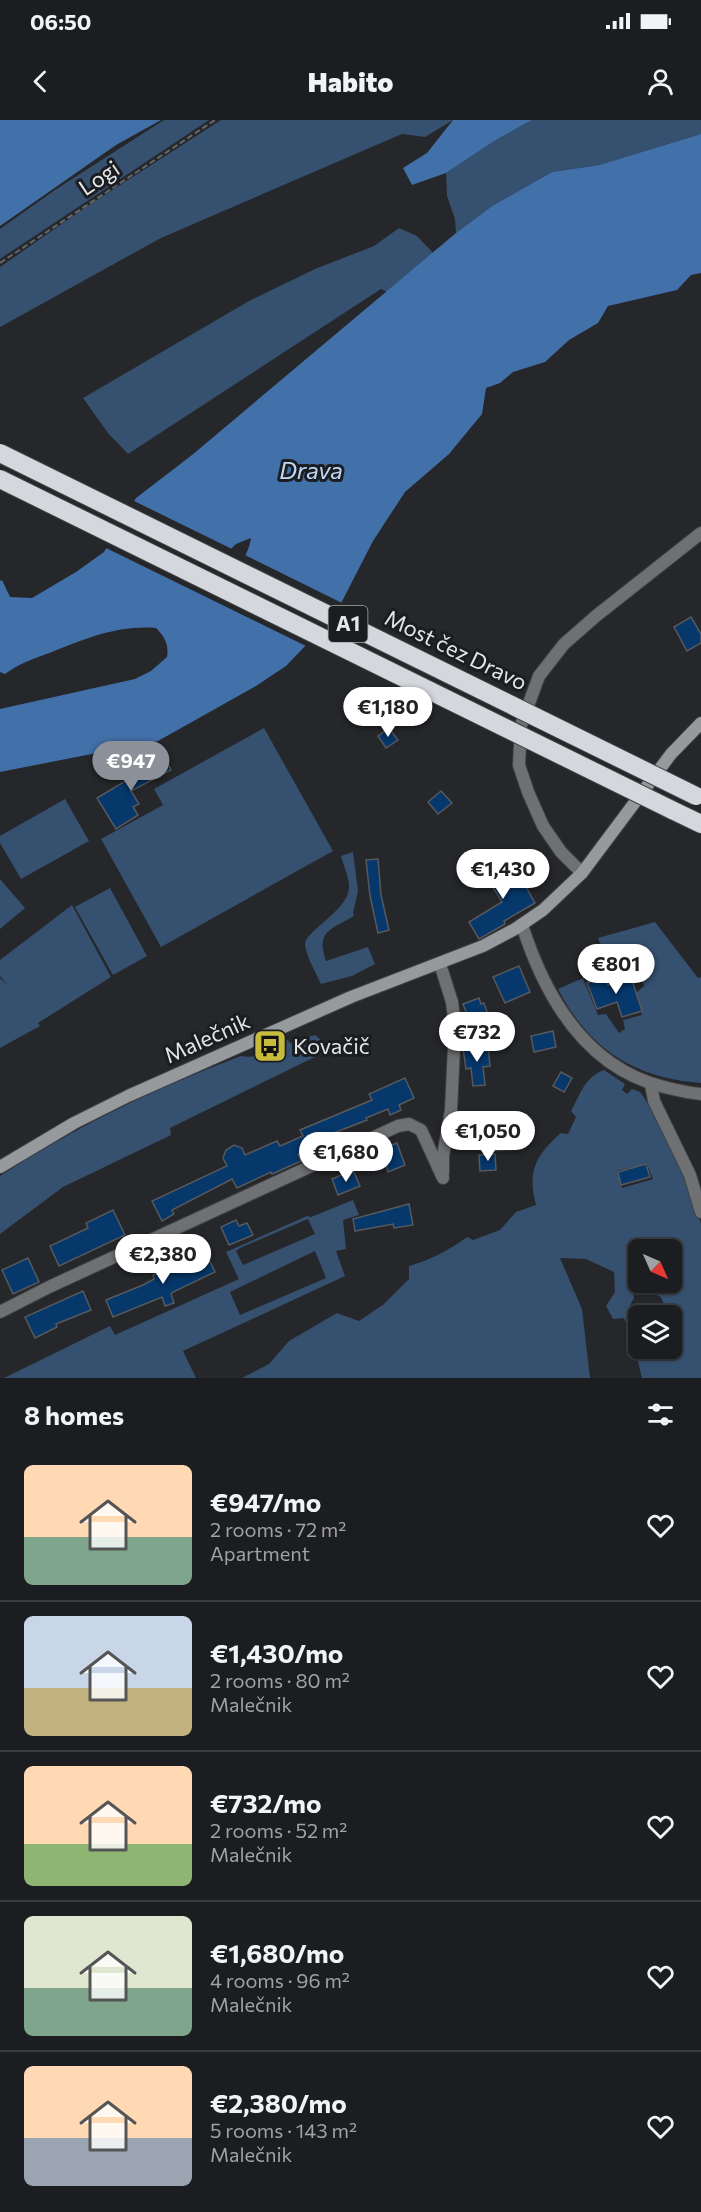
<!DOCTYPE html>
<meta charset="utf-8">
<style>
:root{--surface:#1c1d20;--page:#252629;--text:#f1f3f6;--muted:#a0a2a5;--line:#3a3b3e;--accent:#8c9099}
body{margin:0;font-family:Commissioner,sans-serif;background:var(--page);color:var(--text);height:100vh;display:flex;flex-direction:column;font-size:22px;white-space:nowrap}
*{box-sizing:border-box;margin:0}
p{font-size:20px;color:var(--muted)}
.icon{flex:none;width:33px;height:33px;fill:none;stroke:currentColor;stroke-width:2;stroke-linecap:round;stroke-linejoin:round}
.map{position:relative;height:1258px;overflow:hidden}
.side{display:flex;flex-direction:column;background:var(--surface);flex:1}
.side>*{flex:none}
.needle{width:39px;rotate:135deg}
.buttons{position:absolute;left:628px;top:1119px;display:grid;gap:12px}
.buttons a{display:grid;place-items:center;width:54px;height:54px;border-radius:9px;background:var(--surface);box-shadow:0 2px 4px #0004,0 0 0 2px var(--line);font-size:30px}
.price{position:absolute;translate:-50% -51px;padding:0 14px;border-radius:21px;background:#fff;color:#222;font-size:20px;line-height:39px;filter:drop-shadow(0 2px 3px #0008)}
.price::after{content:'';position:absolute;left:50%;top:36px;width:18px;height:14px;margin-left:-9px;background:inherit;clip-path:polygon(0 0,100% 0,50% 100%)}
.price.current{background:var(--accent);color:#fff}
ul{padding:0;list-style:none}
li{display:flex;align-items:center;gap:18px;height:150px;padding:0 24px}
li+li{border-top:2px solid var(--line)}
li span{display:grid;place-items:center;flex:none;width:168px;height:120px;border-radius:9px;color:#555}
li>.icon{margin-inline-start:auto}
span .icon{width:72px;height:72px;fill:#fffc;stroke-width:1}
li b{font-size:26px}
h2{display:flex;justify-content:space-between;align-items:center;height:72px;padding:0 24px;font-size:26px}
.status{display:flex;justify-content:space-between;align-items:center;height:42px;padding:0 30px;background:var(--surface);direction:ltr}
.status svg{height:16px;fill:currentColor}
header{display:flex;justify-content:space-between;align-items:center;height:78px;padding:0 24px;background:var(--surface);font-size:27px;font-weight:800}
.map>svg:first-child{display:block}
.green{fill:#365070;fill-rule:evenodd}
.water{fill:#4270a9;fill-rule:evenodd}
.pier{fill:#25272a}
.building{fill:#06386c;stroke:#56595d;stroke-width:1.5}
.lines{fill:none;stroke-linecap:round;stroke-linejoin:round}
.street-casing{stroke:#404245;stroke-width:14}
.secondary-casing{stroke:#404245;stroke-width:14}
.highway-casing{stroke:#404245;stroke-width:20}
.path{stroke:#66676a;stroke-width:2;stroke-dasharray:6 3;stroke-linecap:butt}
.street{stroke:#6f7072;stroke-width:12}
.secondary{stroke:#979a9c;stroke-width:12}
.highway{stroke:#d4d7db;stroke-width:18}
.highway-bridge-casing{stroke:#404245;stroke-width:20;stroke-linecap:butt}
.highway-bridge{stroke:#d4d7db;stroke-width:18}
.labels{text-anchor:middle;stroke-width:6;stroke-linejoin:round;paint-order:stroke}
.shield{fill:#1b1d20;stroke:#a8aaad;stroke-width:1.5}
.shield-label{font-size:21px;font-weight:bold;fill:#e5e6e9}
.street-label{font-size:22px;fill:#e5e6e9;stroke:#1b1d20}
.poi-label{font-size:22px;fill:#e5e6e9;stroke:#1b1d20;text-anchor:start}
.water-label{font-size:24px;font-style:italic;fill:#bed8f9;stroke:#1b1d20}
</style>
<div class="status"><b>06:50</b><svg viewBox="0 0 49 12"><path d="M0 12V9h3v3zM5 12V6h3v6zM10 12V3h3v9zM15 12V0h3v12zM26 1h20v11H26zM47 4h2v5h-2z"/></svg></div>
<header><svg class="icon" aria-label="back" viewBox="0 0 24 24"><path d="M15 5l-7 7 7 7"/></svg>Habito<svg class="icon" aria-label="person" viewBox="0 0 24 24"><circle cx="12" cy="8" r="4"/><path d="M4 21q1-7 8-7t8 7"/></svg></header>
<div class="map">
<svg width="701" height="1258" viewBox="0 0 701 1258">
<rect width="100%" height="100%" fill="#25272a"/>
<g class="green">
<polygon points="164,0 209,0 0,139 0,109 55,70"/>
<polygon points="221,0 453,0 425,17 402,14 161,118 0,207 0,147 86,87"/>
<polygon points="532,0 701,0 701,14 599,45 552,52 492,86 456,113 455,99 447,76 446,53 496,20"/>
<polygon points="399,108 417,116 433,133 387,172 381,169 128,334 108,313 83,278 249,181 315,149 374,126"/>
<polygon points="264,608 333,731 161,827 101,719 163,685 154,669"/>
<polygon points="65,679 89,721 21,759 0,723 0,716"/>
<path d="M353,732L358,771L353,793L354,796C330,810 316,811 326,841L368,827L375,844L352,856L321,864C316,853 307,838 305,825C304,811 348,791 349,768C350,759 343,745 341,736Z"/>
<polygon points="0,759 25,788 0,809"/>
<polygon points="110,768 147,836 113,855 75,787"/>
<polygon points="72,785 111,857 38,903 40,906 0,928 0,858 8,866 0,856 0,840"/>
<path d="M655,802L698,858L701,857V963C634,958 589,929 558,869L583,858L598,895L606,894L619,913L625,909L623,900L642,895L636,873L644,866L639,852L622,857L609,846L598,818Z"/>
<path d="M315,915C322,920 324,924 323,933L170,1008L171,1015L63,1067L0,1114V1056C75,1007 158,967 241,936C260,939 272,932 284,917L290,923Z"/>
<path d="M604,950L625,964L622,970L627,974L632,969L640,972L645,979L681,1042L701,1104V1258H642L632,1218L624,1198L613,1199L606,1186L615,1172L614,1152L586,1139L560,1138L582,1189L590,1258H242L269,1244L289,1221L337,1193L359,1201L384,1184L409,1159V1146C431,1140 449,1130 467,1117L473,1120L500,1110L516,1092L536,1085C527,1051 536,1035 561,1013L568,1014L576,997L571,991C581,973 584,958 604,950ZM647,1044L653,1059L622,1068L617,1051ZM639,1130H672V1162H639ZM642,1165L645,1170L661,1177L668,1195L672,1196V1228H639V1205L634,1198L630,1185L634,1178L633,1171Z"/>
<path d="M353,1080L359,1095L343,1100L346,1129L336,1131L345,1156L183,1231L196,1258H4L110,1206L115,1215L239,1159L226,1132L307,1096L311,1097ZM308,1099L315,1114L243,1145L236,1131L240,1128ZM315,1131L326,1158L240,1195L230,1172Z"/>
</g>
<g class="water">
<polygon points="0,0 161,0 116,25 0,106"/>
<polygon points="453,0 532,0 496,20 446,53 412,65 403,48 427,33"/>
<path d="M701,14V153L691,155L677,170L608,186L598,203L569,220L545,242L513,252L500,263L486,268L482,294L449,334L405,372L373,421L335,495L286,546L256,566L158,621L0,652V589L135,559L151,551L167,537C169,525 165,517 156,508C118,505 87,518 52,532C35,538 20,543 5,554L0,552V461L2,460L10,477L32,478L76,452L104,432L136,378L192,335L456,113L492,86L552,52L599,45ZM251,418C248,440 232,453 218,468L202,457L236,424Z"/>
</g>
<polygon class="pier" points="132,380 234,430 205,458 216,465 238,443 243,434 344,484 337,497 308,527 104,427"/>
<g class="building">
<polygon points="691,497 701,514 701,523 687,531 674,507"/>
<polygon points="389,608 398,620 386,628 378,616"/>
<polygon points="163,634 171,650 131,671 139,684 133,687 138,695 116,709 97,678 134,656 131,651"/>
<polygon points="441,671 452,683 438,694 428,682"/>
<polygon points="378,739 381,775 389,810 378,813 370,776 366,740"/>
<polygon points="511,741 535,783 504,801 505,804 479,819 469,802 502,782 486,756"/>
<polygon points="519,846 530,872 505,883 493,857"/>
<polygon points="605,856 608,865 631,857 642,891 622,897 617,882 597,889 587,863"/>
<polygon points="479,878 481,884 484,883 488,895 470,902 463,884"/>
<polygon points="553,911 556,927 534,932 531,916"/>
<polygon points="488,925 490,946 483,947 485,965 473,966 471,948 466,949 463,928"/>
<polygon points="561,952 572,958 564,972 553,966"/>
<polygon points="405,958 414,978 399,985 401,990 390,995 388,989 366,998 367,1000 331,1014 334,1021 322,1027 321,1023 298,1034 301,1041 272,1054 271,1052 237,1068 232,1059 172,1090 174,1094 162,1101 152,1081 227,1046 223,1038 226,1030 234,1025 242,1028 245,1035 277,1021 280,1026 303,1016 300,1010 372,980 369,974"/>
<polygon points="514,1007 514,1009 523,1009 522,1029 493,1031 493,1008"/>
<polygon points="397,1023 405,1045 388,1052 386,1045 375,1049 369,1033"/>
<polygon points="495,1034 496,1050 480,1051 479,1035"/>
<polygon points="646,1044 650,1057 621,1065 618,1052"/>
<polygon points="353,1050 360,1066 338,1075 332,1059"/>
<polygon points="409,1084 413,1105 394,1108 393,1104 355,1111 353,1099"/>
<polygon points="113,1090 125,1115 59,1146 50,1126 88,1108 86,1103"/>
<polygon points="236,1100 239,1106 247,1103 253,1115 229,1125 221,1107"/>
<polygon points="206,1133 215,1152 173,1172 171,1174 174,1183 165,1186 162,1177 113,1197 106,1180 143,1165 154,1159 153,1155"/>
<polygon points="28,1138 39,1162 13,1174 2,1150"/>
<polygon points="83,1171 91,1190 56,1204 57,1207 35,1218 25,1197"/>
</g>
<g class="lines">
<g class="street-casing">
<g id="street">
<polyline points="582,753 561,732 543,706 528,672 519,645 521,605 539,556 564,524 596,496 701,413"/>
<path d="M522,805C545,877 586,948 664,967C676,970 689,973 701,974"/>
<polyline points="440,844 452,882 455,906 451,990 443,1036 443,1053"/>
<polyline points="651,964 654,981 690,1055 701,1092"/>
<polyline points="0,1192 49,1167 398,1006 409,1004 421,1010 443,1058"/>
</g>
</g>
<g class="secondary-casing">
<polyline id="secondary" points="0,1047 74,1003 128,976 351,877 483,826 515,809 543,790 582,753 671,634 701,603"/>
</g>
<g class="highway-casing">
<polyline id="highway" points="672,690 701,704"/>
</g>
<polyline class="path" points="0,143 215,0"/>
<use href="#street" class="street"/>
<use href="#secondary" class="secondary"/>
<use href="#highway" class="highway"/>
<g class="highway-bridge-casing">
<g id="highway-bridge">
<polyline points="0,333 696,676"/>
<polyline points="0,359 672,690"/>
</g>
</g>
<use href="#highway-bridge" class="highway-bridge"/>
</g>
<defs>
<g id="bus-square" transform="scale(1.725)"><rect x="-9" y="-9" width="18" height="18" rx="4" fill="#c7bb3c" stroke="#1b1d20"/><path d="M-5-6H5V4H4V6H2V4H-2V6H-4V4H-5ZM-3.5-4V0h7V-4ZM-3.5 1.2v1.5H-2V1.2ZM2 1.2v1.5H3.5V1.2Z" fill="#111"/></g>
</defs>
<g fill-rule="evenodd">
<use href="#bus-square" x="270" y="926"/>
</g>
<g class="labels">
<rect class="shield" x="328.5" y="486" width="39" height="36" rx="4.5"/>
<g class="shield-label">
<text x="348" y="511">A1</text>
</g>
<g class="street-label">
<text transform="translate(99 58) rotate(-34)" y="8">Logi</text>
<text transform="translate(456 530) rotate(26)" y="8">Most čez Dravo</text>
<text transform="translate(207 918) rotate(-24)" y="8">Malečnik</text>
</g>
<g class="poi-label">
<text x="293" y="934">Kovačič</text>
</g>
<g class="water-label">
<text x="311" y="359">Drava</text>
</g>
</g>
</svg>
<div class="buttons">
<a><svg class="needle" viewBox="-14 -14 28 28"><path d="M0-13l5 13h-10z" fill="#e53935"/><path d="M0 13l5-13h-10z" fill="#a0a2a5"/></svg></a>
<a><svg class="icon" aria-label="layers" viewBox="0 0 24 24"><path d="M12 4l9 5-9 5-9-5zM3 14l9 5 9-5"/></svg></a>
</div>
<b class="price" style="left:388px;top:618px">€1,180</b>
<b class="price current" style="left:131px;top:672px">€947</b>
<b class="price" style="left:503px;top:780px">€1,430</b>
<b class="price" style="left:616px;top:875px">€801</b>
<b class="price" style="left:477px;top:943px">€732</b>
<b class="price" style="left:488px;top:1042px">€1,050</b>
<b class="price" style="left:346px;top:1063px">€1,680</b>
<b class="price" style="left:163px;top:1165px">€2,380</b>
</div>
<section class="side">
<h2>8 homes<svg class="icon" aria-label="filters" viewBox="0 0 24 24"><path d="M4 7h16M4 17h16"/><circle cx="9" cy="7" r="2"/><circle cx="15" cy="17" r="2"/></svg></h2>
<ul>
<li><span style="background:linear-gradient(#ffd9b3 60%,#7fa58c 0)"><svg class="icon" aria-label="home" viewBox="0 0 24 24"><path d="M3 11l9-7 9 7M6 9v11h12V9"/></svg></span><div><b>€947/mo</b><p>2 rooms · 72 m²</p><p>Apartment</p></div><svg class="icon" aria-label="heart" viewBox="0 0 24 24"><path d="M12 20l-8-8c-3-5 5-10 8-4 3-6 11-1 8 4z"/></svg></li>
<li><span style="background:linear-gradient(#c9d6e8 60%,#c2b280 0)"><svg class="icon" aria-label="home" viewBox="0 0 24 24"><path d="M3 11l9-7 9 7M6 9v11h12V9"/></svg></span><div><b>€1,430/mo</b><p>2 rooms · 80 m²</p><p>Malečnik</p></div><svg class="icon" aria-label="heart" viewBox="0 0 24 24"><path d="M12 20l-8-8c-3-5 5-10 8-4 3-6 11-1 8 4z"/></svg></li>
<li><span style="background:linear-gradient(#ffd9b3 65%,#8fb573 0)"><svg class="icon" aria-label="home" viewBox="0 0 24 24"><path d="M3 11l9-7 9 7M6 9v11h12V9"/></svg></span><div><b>€732/mo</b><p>2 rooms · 52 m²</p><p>Malečnik</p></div><svg class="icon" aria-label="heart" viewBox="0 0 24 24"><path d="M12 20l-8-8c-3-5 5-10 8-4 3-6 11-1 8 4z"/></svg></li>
<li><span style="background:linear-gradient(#dfe7d0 60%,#7fa58c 0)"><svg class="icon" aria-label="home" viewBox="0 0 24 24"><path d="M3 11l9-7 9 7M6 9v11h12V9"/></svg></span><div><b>€1,680/mo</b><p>4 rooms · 96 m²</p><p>Malečnik</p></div><svg class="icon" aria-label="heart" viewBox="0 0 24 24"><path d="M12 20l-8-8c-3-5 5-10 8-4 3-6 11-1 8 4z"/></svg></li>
<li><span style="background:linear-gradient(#ffd9b3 60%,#9aa5b1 0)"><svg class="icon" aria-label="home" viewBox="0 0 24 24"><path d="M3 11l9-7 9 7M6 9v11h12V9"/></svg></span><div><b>€2,380/mo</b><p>5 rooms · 143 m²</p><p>Malečnik</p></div><svg class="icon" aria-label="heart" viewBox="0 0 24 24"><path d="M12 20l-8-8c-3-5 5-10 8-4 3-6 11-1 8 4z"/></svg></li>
</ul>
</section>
